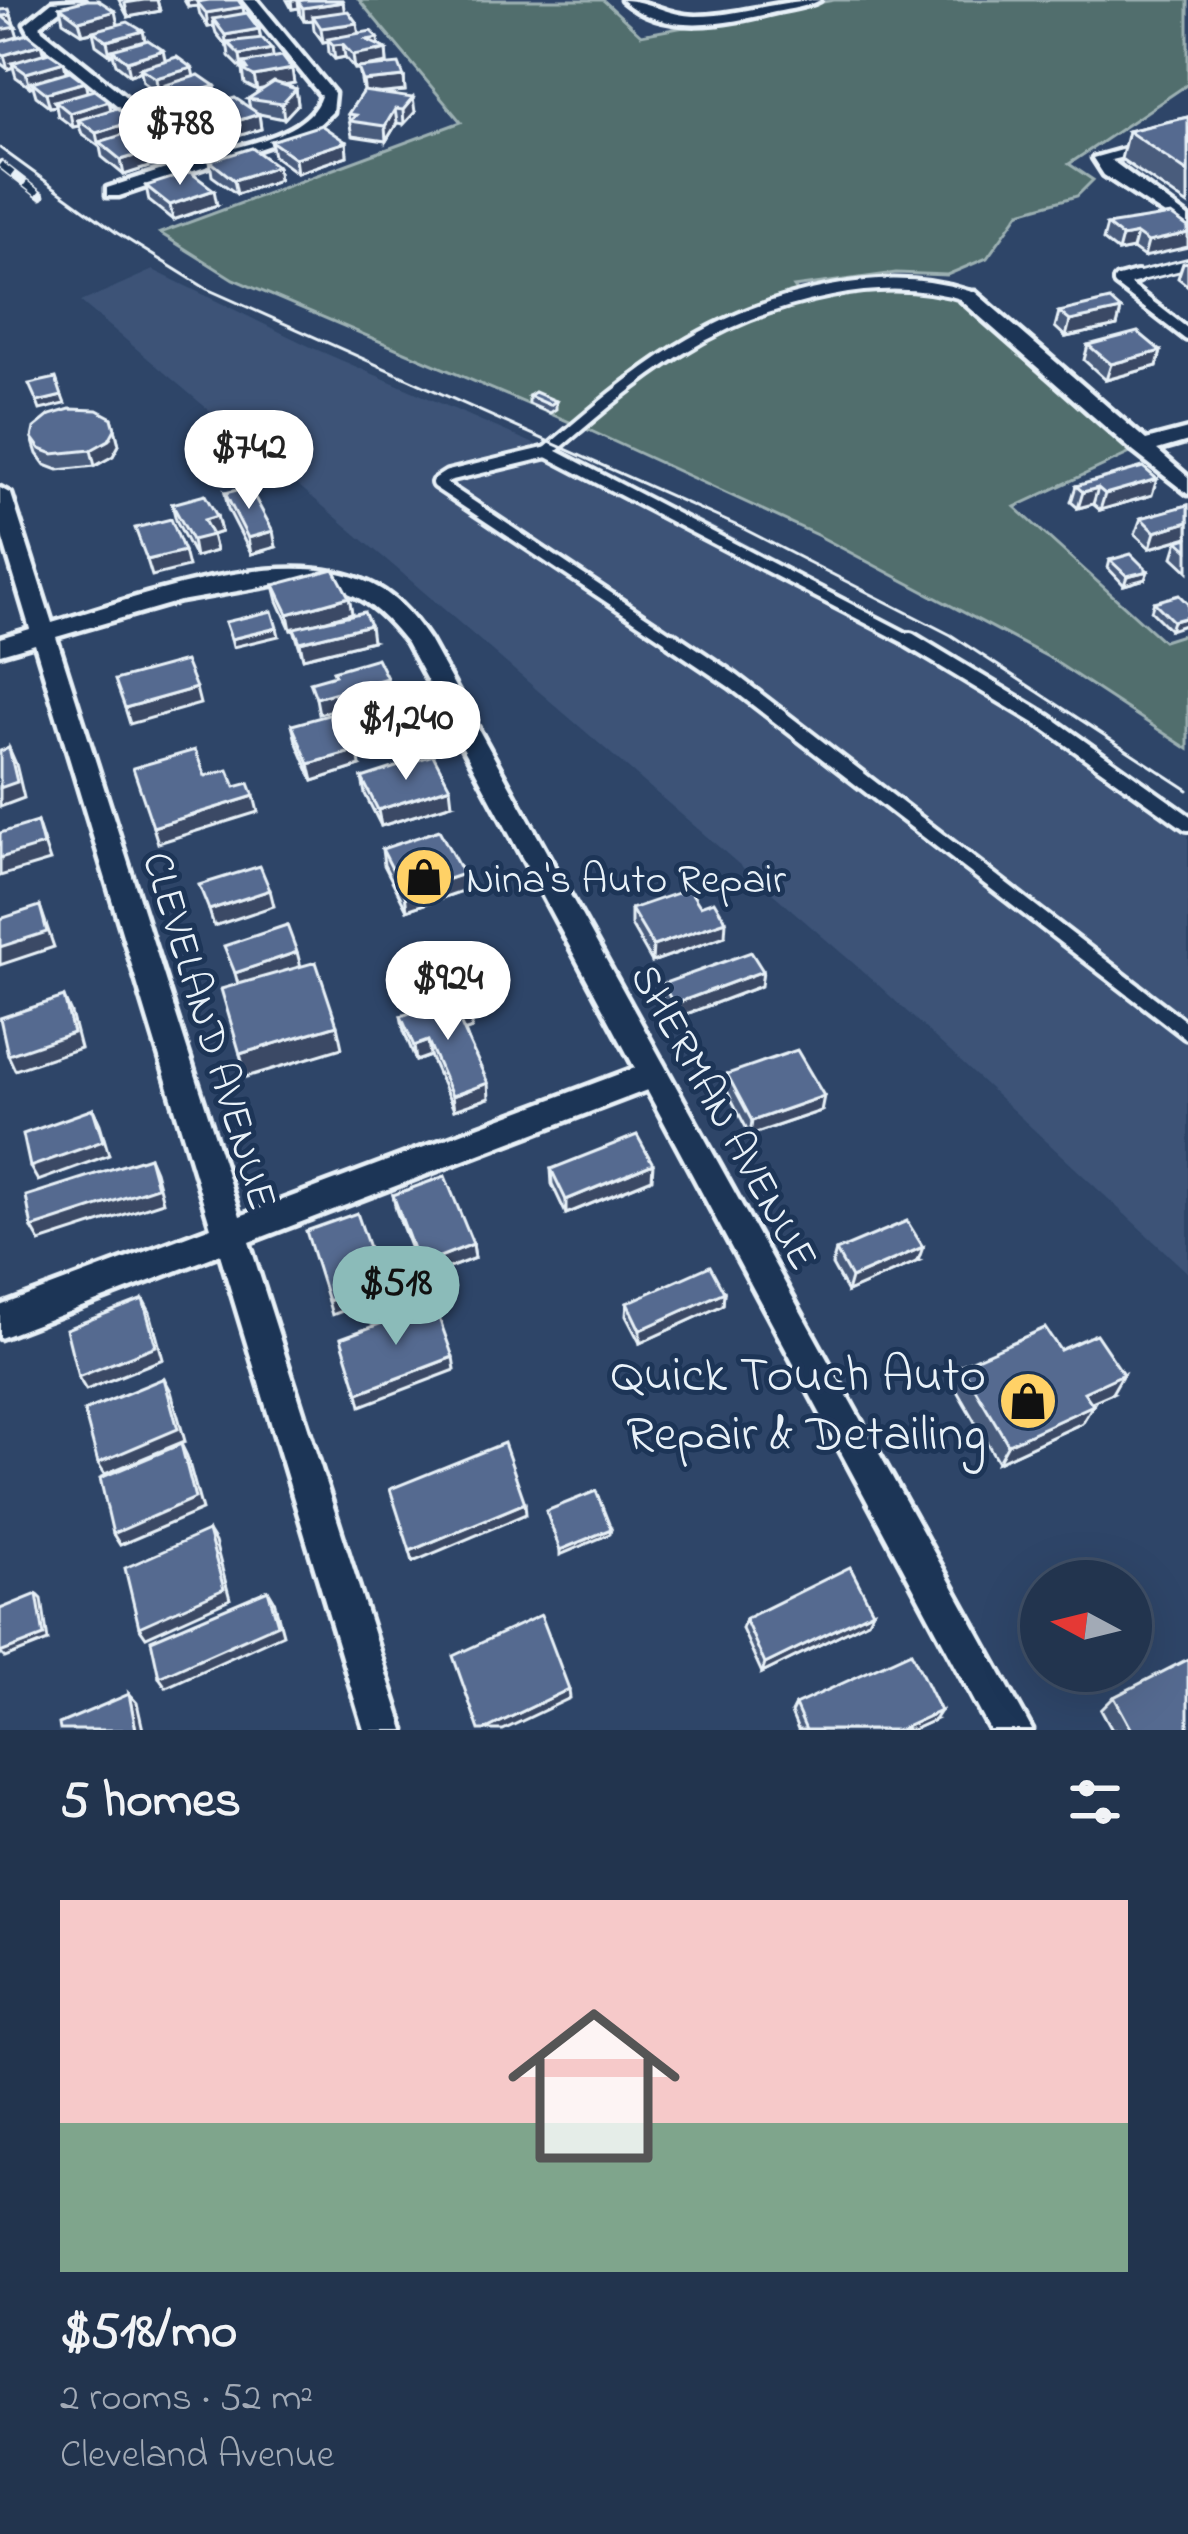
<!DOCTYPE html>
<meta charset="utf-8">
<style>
:root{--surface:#22344e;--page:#2a3c55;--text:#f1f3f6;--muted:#a2aab6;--line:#3f4f66;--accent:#8bbbb9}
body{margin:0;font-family:"Indie Flower",sans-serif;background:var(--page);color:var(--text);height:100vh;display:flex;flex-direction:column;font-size:45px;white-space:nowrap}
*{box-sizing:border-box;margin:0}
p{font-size:39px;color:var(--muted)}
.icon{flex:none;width:66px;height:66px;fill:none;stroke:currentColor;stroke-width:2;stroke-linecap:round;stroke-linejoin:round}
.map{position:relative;height:1730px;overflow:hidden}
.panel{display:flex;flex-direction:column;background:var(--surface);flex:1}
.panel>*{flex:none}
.needle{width:78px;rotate:277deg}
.buttons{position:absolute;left:1020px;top:1560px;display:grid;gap:24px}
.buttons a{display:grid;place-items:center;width:132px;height:132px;border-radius:50%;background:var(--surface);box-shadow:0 12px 48px #0002,0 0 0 3px var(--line);font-size:60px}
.price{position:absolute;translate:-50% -102px;padding:0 27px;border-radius:42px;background:#fff;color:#222;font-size:39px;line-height:78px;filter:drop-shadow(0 3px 6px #0008)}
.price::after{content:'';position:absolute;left:50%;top:72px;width:36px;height:27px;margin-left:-18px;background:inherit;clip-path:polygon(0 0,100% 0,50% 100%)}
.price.selected{background:var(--accent);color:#111}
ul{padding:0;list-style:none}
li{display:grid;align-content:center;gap:24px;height:636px;padding:0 60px}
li+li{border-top:3px solid var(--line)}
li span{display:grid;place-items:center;height:372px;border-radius:0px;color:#555}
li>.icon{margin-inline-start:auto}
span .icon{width:216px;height:216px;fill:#fffc;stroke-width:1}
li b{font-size:51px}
h2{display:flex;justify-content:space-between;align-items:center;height:144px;padding:0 60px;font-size:51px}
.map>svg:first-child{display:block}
.built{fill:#3c5377}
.green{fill:#516e6d;stroke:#9cb0b2;stroke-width:3}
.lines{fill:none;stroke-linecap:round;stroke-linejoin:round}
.lane-far2-casing{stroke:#e8f1f8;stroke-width:14}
.lane-far1-casing{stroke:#e8f1f8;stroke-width:18}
.lane-casing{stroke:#e8f1f8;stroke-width:22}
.street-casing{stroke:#e8f1f8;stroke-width:9}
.lane-far2{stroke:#1d3557;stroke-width:8}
.lane-far1{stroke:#1d3557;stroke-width:10}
.lane{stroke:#1d3557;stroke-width:14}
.street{fill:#1d3557;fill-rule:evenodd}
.tram{stroke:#e8f1f8;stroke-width:3}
.rail-casing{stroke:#e8f1f8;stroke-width:9}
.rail{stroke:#1d3557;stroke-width:6;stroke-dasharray:16;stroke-linecap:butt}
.wall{fill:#485b7c;stroke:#e8f1f8;stroke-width:3}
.shaded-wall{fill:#3b4a65;stroke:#e8f1f8;stroke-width:3}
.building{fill:#546a90;stroke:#e8f1f8;stroke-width:3}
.labels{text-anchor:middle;stroke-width:10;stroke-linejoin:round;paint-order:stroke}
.poi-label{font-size:42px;fill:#e8f1f8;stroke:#1d3557;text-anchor:start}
.street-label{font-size:42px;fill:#e8f1f8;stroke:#1d3557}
.near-poi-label{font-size:51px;fill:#e8f1f8;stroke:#1d3557;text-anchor:end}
</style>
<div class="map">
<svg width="1188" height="1730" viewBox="0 0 1188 1730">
<rect width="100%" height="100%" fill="#2e4568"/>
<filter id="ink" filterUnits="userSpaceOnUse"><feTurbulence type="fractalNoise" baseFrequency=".00833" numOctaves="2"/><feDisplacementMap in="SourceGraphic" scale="24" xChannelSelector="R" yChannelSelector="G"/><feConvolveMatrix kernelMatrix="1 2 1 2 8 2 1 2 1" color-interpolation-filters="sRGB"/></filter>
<g filter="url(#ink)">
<polygon class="built" points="153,270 313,348 606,475 725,532 983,675 1188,815 1188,1273 874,981 395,567 81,302"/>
<polygon class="green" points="359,0 603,0 641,35 834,0 1188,0 1188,84 1069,164 1093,180 1077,196 1020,212 987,258 947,275 896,273 794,287 806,303 879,287 956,292 1141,448 1015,507 1163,641 1188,633 1188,749 1048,657 819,536 591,431 233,279 160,233 461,122"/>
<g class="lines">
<g class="lane-far2-casing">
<polyline id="lane-far2" points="1125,280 1188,264"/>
</g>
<g class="lane-far1-casing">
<g id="lane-far1">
<polyline points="1119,282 1188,335"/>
<polyline points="1119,282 1137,277"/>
<polyline points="548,452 448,476 437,483 677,643"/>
<path d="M915,643L548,452C640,373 709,314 831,291C877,282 923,281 968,296"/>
</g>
</g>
<g class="lane-casing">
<g id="lane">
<polyline points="672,640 733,681 1188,1032"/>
<polyline points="910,640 1046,722 1188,823"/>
</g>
</g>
<g class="street-casing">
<g id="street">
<path d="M84,0L62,8L40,25L42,30L201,157C238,145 308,137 321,96L243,0H257L334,93L332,112L312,131L119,196H107V188L187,162L31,35L25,24L52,2Z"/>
<path d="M622,0C648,0 668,16 696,16C738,16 778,0 820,0C807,7 790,9 775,12C725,24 665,37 622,0Z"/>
<polygon points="1188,131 1188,141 1111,160 1188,217 1188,230 1104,175 1093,158"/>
<polygon points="961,292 975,292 1146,440 1188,429 1188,441 1157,450 1188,477 1188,494 1134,452 961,300"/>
<path d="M0,488L11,494L52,623C138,597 283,543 369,583C394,594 414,617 429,640L1032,1730H990L647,1090L249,1242L404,1730H364L220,1254L0,1338V1306L211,1227L35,644L0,654V638L30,629L0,529ZM277,584C341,584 366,591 407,643L635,1068L240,1216L56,637L180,601Z"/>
</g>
</g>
<use href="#lane-far2" class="lane-far2"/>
<use href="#lane-far1" class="lane-far1"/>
<use href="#lane" class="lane"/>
<use href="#street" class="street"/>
<polyline class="tram" points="0,148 117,233 207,289 740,527 951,635 1188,790"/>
<g class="rail-casing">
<polyline id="rail" points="0,164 41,196"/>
</g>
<use href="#rail" class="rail"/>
</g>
<g class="wall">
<polygon points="119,0 157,0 160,11 128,17"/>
<polygon points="184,0 238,0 243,7 244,14 259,29 261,39 273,58 294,83 284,85 296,89 298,104 284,119 259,114 261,129 221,141 197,125 195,110 250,108 248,99 263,89 257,90 245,84 243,70 245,69 242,69 229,56 228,48 216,33 214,26 208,27 200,15 198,6 188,7"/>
<polygon points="287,0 342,0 344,11 357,23 358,33 386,49 387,63 370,66 404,77 405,91 381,93 415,112 404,124 397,123 386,141 352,136 348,114 363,91 359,69 355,69 345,57 335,59 329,53 328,41 323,42 314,30 313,20 304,21 300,15 299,8 292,9"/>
<polygon points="60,7 143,31 145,41 165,60 194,77 215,86 217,100 184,110 169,99 167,90 158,93 143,82 141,71 130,75 116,64 113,54 110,55 96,45 93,32 83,34 63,21"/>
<polygon points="0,10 11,15 18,37 41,44 44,54 64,62 66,72 85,82 87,92 109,101 111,110 137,131 167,161 124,175 102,157 100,147 82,134 79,126 73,127 58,116 56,106 50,107 36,96 33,86 30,87 16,77 13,67 8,69 0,63"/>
<polygon points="1188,117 1188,205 1121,159 1128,131"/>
<polygon points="271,141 346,142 347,156 297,173 274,156"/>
<polygon points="210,161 277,166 279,180 237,194 212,176"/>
<polygon points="146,186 217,205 173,220 149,201"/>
<polygon points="1107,225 1188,227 1144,257 1133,249 1118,252 1103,240"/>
<polygon points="1188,262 1188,286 1178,278 1183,263"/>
<polygon points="1121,310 1117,326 1066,337 1055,327 1059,312"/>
<polygon points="1088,345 1161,351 1157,366 1106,380 1084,360"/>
<polygon points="529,396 556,401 556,409 550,413 529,404"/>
<polygon points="112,418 119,445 113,456 95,466 58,470 45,465 37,454 32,438"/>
<polygon points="1076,486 1152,495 1100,510 1093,504 1078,508 1071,502"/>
<polygon points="225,493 276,547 251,554 228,509"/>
<polygon points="172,504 217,516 221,532 212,535 216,551 195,557 176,520"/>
<polygon points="1188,505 1188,537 1150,548 1135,534 1141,518"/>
<polygon points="1188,538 1188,571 1173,557 1178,541"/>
<polygon points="1110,560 1148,571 1145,579 1124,585 1108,568"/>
<polygon points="274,585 349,597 352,613 311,624 372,641 303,658 294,629 291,630 278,601"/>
<polygon points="1154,602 1188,604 1170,630 1151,611"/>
<polygon points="292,725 360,766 313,781 296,741"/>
<polygon points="362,778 452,804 381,826 365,794"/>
<polygon points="382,849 465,890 407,910 384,865"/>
<polygon points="700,906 725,936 652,962 631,925 631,909"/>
<polygon points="662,984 761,986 673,1019 662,999"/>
<polygon points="401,1016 472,1029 465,1031 489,1098 454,1110 430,1056 416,1061 404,1031"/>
<polygon points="727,1074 821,1111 750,1135 726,1089"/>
<polygon points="551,1169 652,1179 566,1214 552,1184"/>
<polygon points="393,1195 473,1244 475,1258 422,1278 396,1210"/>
<polygon points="836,1251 918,1261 847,1292 832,1265"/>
<polygon points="724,1292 723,1305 640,1343 626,1316 627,1303"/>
<polygon points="961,1365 1112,1393 1091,1402 1093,1405 1082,1423 998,1462 953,1384"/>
<polygon points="873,1611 868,1621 762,1673 742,1629 745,1619"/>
<polygon points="1114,1697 1188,1730 1112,1730 1101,1710"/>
<polygon points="795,1705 934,1720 912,1730 798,1730 791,1713"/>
</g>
<g class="shaded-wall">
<polygon points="144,0 157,0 160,11 128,17 125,3"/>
<polygon points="187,0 227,0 197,2 198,6 188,7"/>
<polygon points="291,0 301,0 302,6 298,1 299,8 292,9"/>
<polygon points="343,2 345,15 313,16 313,20 304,21 303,8"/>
<polygon points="243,7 245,21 213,19 214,26 208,27 206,13"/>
<polygon points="115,11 118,25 83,34 79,21"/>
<polygon points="11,15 19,41 0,44 2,16"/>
<polygon points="357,23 359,36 323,42 321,28"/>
<polygon points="259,29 261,42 227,42 227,48 225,35"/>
<polygon points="143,31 146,45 112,50 113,54 110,55 107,41"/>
<polygon points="378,38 379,51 386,49 387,63 355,69 353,55 367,40"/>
<polygon points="41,44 45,58 12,63 13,67 8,69 4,55"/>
<polygon points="343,44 345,57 335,59 333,45"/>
<polygon points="272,49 274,63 244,63 245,69 242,69 240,55"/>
<polygon points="163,50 166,64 140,68 141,71 130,75 127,61"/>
<polygon points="64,62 67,76 32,82 33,86 30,87 26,73"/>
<polygon points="192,68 195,82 166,85 167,90 158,93 156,78"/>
<polygon points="292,69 294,83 257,90 254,76"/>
<polygon points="404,77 405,91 365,95 363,81"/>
<polygon points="85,82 88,96 55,101 56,106 50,107 46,93"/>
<polygon points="215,86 217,100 184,110 182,96"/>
<polygon points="296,89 298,104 284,119 282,104"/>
<polygon points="413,98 415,112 404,124 403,110"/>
<polygon points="109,101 112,116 78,120 79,126 73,127 70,113"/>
<polygon points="395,109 397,123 386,141 385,126"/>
<polygon points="259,114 261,129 221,141 218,127"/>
<polygon points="135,121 138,135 99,142 99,147 96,133"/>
<polygon points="346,142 347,156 297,173 295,158"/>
<polygon points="164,147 167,161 124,175 121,160"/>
<polygon points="277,166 279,180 237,194 234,180"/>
<polygon points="214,190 217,205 173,220 170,205"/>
<polygon points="1188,233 1188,247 1144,257 1148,242"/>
<polygon points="1137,234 1133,249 1118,252 1122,237"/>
<polygon points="1121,310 1117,326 1066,337 1070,321"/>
<polygon points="1161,351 1157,366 1106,380 1111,364"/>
<polygon points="62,396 65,404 40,410 37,402"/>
<polygon points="115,429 119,445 113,456 95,466 91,450"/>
<polygon points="1157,479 1152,495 1100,510 1105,494"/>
<polygon points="1098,488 1093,504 1078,508 1083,492"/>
<polygon points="217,516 221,532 212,535 216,551 195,557 192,540 204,520"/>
<polygon points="1188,522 1188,537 1150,548 1155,532"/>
<polygon points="273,531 276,547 251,554 248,538"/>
<polygon points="184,551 188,567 152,576 147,560"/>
<polygon points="1148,571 1145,579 1124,585 1127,576"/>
<polygon points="349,597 352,613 291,630 288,614"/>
<polygon points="1188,617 1188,624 1170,630 1173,621"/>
<polygon points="370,625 372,641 303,658 300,642"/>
<polygon points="277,628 279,636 233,647 231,639"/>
<polygon points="387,678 389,694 319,714 316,698"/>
<polygon points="196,688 200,704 130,724 125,708"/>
<polygon points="9,748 16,764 24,798 0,807 0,788"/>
<polygon points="358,750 360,766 313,781 309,764"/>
<polygon points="450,787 452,804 381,826 378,810"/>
<polygon points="254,796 258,812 158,843 153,827"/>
<polygon points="37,822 50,861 0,876 0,858"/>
<polygon points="463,874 465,890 407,910 405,894"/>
<polygon points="270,890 274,906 214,926 209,910"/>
<polygon points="40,906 54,947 0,965 0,947"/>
<polygon points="726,921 725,936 652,962 653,946"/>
<polygon points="297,952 301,967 239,988 235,973"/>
<polygon points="763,971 761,986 673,1019 674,1004"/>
<polygon points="64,997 71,1013 80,1048 15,1070 8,1055"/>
<polygon points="471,1014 472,1029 460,1033 458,1018"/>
<polygon points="337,1025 342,1048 246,1077 240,1054"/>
<polygon points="428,1041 430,1056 416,1061 414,1046"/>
<polygon points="488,1083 489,1098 454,1110 452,1096"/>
<polygon points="824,1096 821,1111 750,1135 752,1121"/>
<polygon points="93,1109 100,1124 109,1155 38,1181 30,1167"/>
<polygon points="149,1157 155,1171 163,1202 40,1242 32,1228"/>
<polygon points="653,1164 652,1179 566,1214 566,1200"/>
<polygon points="473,1244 475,1258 422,1278 419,1265"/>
<polygon points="923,1247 918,1261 847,1292 851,1278"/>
<polygon points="381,1282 384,1295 332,1315 328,1301"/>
<polygon points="724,1292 723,1305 640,1343 640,1330"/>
<polygon points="143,1299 150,1312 163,1359 86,1390 78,1377"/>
<polygon points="453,1357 455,1370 361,1406 358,1393"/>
<polygon points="1123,1374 1112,1393 1073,1410 1084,1392"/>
<polygon points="164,1378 171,1391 185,1441 105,1474 98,1463"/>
<polygon points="1093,1405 1082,1423 998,1462 1008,1444"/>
<polygon points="181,1444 187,1456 202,1510 120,1545 113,1534"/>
<polygon points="525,1503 526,1514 413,1562 410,1551"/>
<polygon points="611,1529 610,1534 560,1555 560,1550"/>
<polygon points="208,1531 215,1542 230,1599 146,1637 139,1627"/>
<polygon points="268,1590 274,1600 283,1634 166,1687 159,1677"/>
<polygon points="37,1594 42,1599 48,1641 5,1658 0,1653"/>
<polygon points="873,1611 868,1621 762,1673 765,1664"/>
<polygon points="569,1689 570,1698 503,1730 484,1730"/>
<polygon points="129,1694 137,1703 143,1730 136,1730"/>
<polygon points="940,1711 934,1720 912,1730 899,1730"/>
</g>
<g class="building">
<polygon points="87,0 98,0 115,11 79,21 60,7"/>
<polygon points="209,0 238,0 243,7 206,13 197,2"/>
<polygon points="304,0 342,0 343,2 303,8 298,1"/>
<polygon points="9,9 11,15 2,16 16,27 0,30 0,10"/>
<polygon points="348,11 357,23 321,28 313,16"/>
<polygon points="247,13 259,29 225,35 213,19"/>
<polygon points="128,22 143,31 107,41 93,31"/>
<polygon points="371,31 378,38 367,40 386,49 353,55 343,44 333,45 328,39"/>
<polygon points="28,34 41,44 4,55 0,52 0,42"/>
<polygon points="262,38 272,49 240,55 227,42"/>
<polygon points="148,40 163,50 127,61 112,50"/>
<polygon points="49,52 64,62 26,73 12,63"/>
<polygon points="282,56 292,69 254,76 243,70 248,69 244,63"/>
<polygon points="177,57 192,68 156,78 140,68"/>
<polygon points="399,64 404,77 363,81 358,68"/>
<polygon points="70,71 85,82 46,93 32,82"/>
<polygon points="199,75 215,86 182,96 166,85"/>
<polygon points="274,82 296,89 282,104 248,99"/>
<polygon points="94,90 109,101 70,113 55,101"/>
<polygon points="363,91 413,98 403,110 395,109 385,126 350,121 356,115 348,114"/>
<polygon points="235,98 259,114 218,127 195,110"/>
<polygon points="117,108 135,121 96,133 78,120"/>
<polygon points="1188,117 1188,172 1128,131"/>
<polygon points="321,125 346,142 295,158 271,141"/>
<polygon points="141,129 164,147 121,160 99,142"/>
<polygon points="252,148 277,166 234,180 210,161"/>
<polygon points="190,172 214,190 170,205 146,186"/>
<polygon points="1171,215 1188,227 1188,233 1148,242 1137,234 1122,237 1107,225"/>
<polygon points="1110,300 1121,310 1070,321 1059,312"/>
<polygon points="1138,332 1161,351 1111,364 1088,345"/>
<polygon points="56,378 62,396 37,402 29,384"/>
<polygon points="535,392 556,401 550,405 529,396"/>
<polygon points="70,409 97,410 112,418 115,429 109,440 91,450 53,454 40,449 32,438 34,428 50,415"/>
<polygon points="1143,467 1157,479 1105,494 1098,488 1083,492 1076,486"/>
<polygon points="249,487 273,531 248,538 225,493"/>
<polygon points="205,495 217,516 204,520 212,535 192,540 172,504"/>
<polygon points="1188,505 1188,522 1155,532 1141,518"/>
<polygon points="171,519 184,551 147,560 135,528"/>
<polygon points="1188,538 1188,550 1178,541"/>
<polygon points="1131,554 1148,571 1127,576 1110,560"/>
<polygon points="334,569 349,597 288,614 274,585"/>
<polygon points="1179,595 1188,604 1188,617 1173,621 1154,602"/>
<polygon points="272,611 277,628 231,639 225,622"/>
<polygon points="364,612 370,625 300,642 294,628"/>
<polygon points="377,658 387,678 316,698 310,682 335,675 333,671"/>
<polygon points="185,661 196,688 125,708 115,680"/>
<polygon points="339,712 358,750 309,764 292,725"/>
<polygon points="9,748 17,782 0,788 0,751"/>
<polygon points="195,750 205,776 228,770 235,787 249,783 254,796 153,827 133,768"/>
<polygon points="433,755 450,787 378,810 362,778"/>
<polygon points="37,822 43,845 0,858 0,833"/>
<polygon points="439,830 463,874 405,894 382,849"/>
<polygon points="260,866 270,890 209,910 199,885"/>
<polygon points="689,889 700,906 714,901 726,921 653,946 631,909"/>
<polygon points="40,906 47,932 0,947 0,919"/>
<polygon points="287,925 297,952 235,973 224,946"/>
<polygon points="751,952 763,971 674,1004 662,984"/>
<polygon points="316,962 337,1025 240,1054 221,989"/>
<polygon points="462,995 471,1014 458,1018 488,1083 452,1096 428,1041 414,1046 401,1016"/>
<polygon points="64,997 73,1033 8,1055 0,1018"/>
<polygon points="797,1050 824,1096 752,1121 727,1074"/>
<polygon points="93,1109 103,1141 30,1167 23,1134"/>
<polygon points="637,1135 653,1164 566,1200 551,1169"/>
<polygon points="149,1157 157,1187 32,1228 26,1196"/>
<polygon points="445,1176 473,1244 419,1265 393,1195"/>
<polygon points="357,1213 381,1282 328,1301 306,1231"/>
<polygon points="907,1221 923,1247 851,1278 836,1251"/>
<polygon points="710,1266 724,1292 640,1330 627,1303"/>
<polygon points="143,1299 156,1346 78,1377 66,1329"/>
<polygon points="434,1304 453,1357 358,1393 341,1338"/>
<polygon points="1045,1328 1060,1350 1096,1334 1123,1374 1084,1392 1093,1405 1008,1444 961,1365"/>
<polygon points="164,1378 178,1429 98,1463 84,1411"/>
<polygon points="504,1443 525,1503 410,1551 390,1489"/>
<polygon points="181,1444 195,1498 113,1534 100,1478"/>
<polygon points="596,1491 611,1529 560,1550 546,1511"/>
<polygon points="208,1531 224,1589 139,1627 125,1568"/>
<polygon points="850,1567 873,1611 765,1664 745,1619"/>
<polygon points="268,1590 278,1624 159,1677 151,1640"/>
<polygon points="37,1594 44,1636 0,1653 0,1609"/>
<polygon points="541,1615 569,1689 484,1730 479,1730 453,1656"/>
<polygon points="911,1652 940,1711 899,1730 806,1730 795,1705"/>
<polygon points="1188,1659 1188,1730 1132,1730 1114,1697"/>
<polygon points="129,1694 136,1730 60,1730 59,1724"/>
</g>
</g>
<defs>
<g id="shop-disc" transform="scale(3)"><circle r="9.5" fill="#ffd166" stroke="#1d3557"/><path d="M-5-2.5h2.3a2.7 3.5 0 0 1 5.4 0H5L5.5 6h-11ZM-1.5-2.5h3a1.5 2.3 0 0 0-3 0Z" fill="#111"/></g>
</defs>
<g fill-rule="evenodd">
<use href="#shop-disc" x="424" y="877"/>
<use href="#shop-disc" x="1028" y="1401"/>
</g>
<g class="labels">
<g class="poi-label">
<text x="466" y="892">Nina's Auto Repair</text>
</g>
<g class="street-label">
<text transform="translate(212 1030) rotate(73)" y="15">CLEVELAND AVENUE</text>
<text transform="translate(726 1116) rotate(61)" y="15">SHERMAN AVENUE</text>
</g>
<g class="near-poi-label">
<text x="986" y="1390">Quick Touch Auto<tspan x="986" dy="59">Repair &amp; Detailing</tspan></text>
</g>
</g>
</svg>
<div class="buttons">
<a><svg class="needle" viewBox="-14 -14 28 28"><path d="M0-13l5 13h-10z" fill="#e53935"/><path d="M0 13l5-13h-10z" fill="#a2aab6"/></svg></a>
</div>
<b class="price" style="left:180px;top:188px">$788</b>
<b class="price" style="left:249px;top:512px">$742</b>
<b class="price" style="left:406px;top:783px">$1,240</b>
<b class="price" style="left:448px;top:1043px">$924</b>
<b class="price selected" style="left:396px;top:1348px">$518</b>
</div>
<section class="panel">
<h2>5 homes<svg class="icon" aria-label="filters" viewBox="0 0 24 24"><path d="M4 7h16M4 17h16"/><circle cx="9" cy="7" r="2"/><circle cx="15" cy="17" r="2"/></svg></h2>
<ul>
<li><span style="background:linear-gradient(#f6c9c9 60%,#7fa58c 0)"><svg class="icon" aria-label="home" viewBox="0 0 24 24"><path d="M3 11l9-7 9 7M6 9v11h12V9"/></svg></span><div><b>$518/mo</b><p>2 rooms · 52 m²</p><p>Cleveland Avenue</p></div></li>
</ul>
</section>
